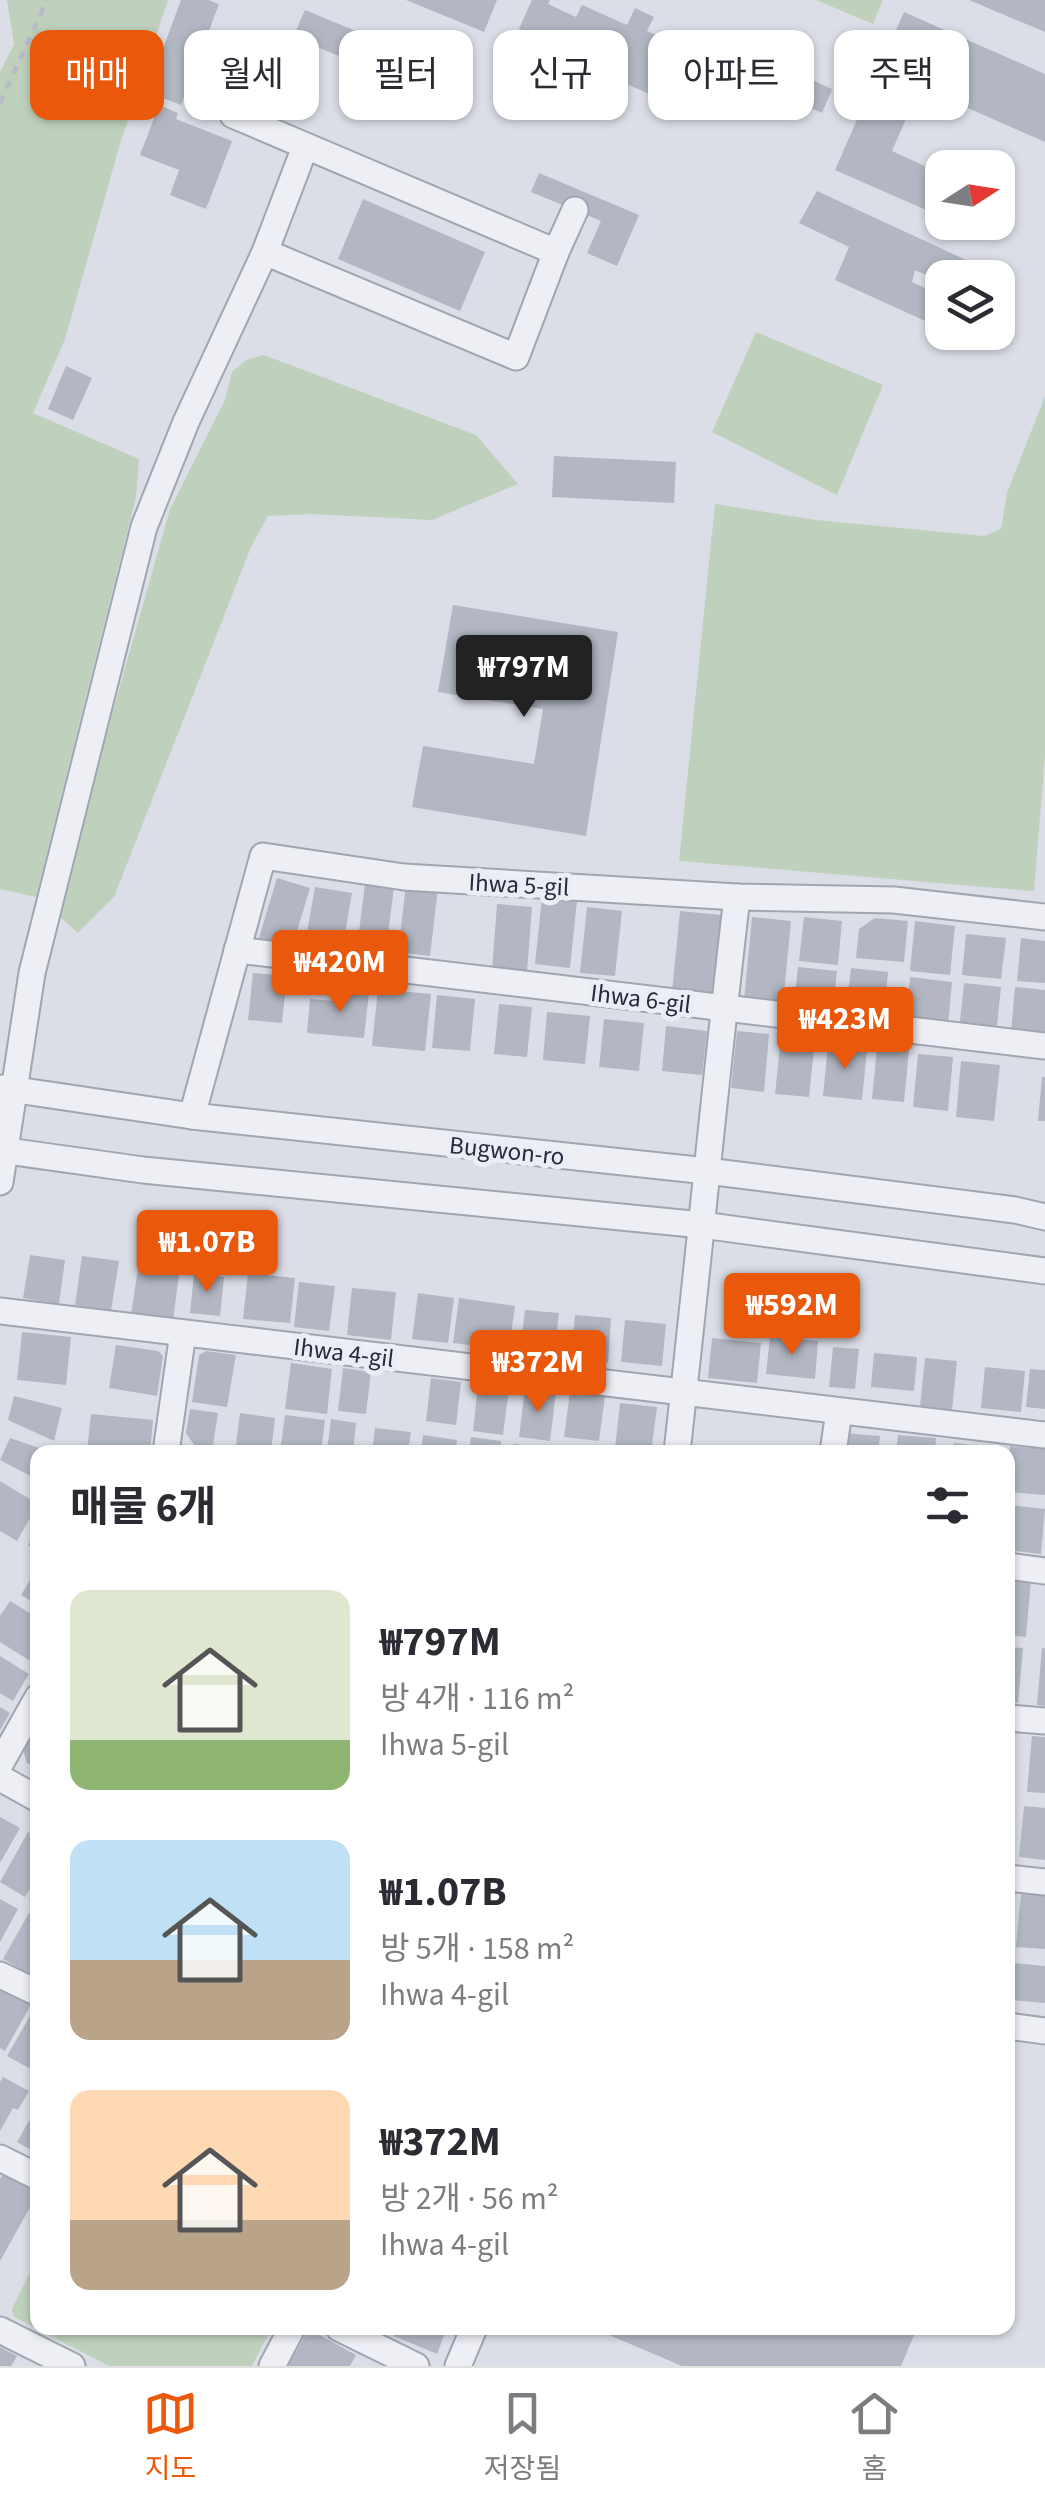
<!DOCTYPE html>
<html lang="ko">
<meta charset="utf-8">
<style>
:root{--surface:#fff;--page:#f7f7f7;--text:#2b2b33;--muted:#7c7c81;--line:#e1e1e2;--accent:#ea580c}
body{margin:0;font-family:"Source Sans 3","Noto Sans KR",sans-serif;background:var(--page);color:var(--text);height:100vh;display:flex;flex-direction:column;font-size:38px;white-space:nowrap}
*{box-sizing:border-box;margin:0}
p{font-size:32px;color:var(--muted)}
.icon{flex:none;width:55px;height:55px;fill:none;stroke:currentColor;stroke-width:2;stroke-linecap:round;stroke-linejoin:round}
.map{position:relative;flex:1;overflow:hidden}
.side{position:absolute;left:30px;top:1445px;width:985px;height:890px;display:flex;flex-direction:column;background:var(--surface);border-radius:20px;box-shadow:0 2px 8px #0004}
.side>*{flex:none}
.hud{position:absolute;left:30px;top:30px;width:985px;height:90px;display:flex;gap:20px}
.needle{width:65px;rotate:78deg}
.tools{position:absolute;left:925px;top:150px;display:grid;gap:20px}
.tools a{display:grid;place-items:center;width:90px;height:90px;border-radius:20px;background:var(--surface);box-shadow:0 2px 8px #0004;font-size:50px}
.price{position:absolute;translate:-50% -85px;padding:0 22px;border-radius:10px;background:var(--accent);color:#fff;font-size:32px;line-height:65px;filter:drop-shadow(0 2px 5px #0008)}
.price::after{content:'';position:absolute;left:50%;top:60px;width:30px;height:22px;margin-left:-15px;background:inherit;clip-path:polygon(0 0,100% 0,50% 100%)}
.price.active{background:#222;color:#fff}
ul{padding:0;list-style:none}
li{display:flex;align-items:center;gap:30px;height:250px;padding:0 40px}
li span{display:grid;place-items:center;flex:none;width:280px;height:200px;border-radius:20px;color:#555}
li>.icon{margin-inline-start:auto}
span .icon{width:120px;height:120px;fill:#fffc;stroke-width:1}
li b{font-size:42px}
h2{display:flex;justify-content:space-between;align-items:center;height:120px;padding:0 40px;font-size:42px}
.pill{padding:0 35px;border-radius:20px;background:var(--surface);box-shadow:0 2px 8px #0004;font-size:35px;line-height:90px}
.pill.active{background:var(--accent);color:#fff}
.dock{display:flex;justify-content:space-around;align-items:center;height:140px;border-top:2px solid var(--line);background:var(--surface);font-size:28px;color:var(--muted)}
.dock a{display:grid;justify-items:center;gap:5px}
.dock .active{color:var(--accent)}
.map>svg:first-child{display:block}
.green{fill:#bfd1bc}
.building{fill:#b2b7c3}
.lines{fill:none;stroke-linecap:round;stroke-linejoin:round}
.minor-casing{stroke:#a0a5b0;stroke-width:29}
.path{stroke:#b9bcc5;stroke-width:5;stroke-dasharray:8 8;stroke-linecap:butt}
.minor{stroke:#eeeff5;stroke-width:25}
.labels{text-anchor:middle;stroke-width:10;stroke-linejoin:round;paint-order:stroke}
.street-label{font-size:25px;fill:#242b3d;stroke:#eaedf4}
</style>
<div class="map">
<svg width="1045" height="2366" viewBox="0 0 1045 2366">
<rect width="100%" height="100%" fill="#dbdee6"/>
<g class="green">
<polygon points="7,0 168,0 120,144 65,339 33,413 139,459 136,497 36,897 0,889 0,72 14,44"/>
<polygon points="816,0 883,0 873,24"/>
<polygon points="756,332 883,385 837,495 712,432"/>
<polygon points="264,355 476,435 518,484 432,520 310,514 268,516 251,547 114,897 78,933 56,913 170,509 225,400 232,372 246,360"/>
<polygon points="1045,396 1045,756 1034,891 679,861 715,504 816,520 984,536 1001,529 1007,493"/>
<polygon points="37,2258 38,2328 269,2328 270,2331 252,2366 109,2366 14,2317 12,2309"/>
</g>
<g class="building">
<polygon points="181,0 208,0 219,4 181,105 147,92"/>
<polygon points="406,0 497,0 484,32"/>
<polygon points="532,0 550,0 548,4 576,17 582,5 627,25 635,8 654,17 647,31 697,53 707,32 832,89 822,113 745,78 734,104 685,82 675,105 564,57 554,81 513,63 527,32 519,29"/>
<polygon points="969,0 1045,0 1045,32"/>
<polygon points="305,10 436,64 441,51 468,63 452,103 293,37"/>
<polygon points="904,12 1045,74 1045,142 920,87 892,151 942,174 942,217 835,170"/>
<polygon points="159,105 178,113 176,119 232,141 206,209 170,195 179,170 140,155"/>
<polygon points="539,173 639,215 617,266 587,253 601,221 531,192"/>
<polygon points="817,191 990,271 987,278 942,278 942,282 915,270 912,282 942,296 942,305 934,325 835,280 849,247 799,223"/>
<polygon points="363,199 485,252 460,311 338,259"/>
<polygon points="66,366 92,378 73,420 48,409"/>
<polygon points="554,456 676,462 674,503 552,497"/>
<polygon points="453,605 618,632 586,836 412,807 423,746 534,764 543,709 438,692"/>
<polygon points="277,878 310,888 291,951 258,941"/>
<polygon points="365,884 394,887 386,951 357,948"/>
<polygon points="406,885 438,888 430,956 398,952"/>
<polygon points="315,887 352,893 342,951 305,944"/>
<polygon points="542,898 577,901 570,968 535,964"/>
<polygon points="497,904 532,907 527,972 492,970"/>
<polygon points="587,907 622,911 615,976 580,973"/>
<polygon points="680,911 722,915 713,996 672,992"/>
<polygon points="752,917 791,921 783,1004 744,1000"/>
<polygon points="804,917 842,921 838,965 799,961"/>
<polygon points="875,918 908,921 904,962 856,958 859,929"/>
<polygon points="915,921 955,926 950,975 910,971"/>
<polygon points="966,934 1006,938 1001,979 962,975"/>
<polygon points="1021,938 1045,941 1045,983 1017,981"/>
<polygon points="798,967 837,971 833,1008 794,1004"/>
<polygon points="851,968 888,972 884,1014 846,1010"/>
<polygon points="253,973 287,976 282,1023 248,1020"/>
<polygon points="910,977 952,982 948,1025 906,1021"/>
<polygon points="964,983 1001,987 996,1035 959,1031"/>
<polygon points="1015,987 1045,990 1045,1036 1011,1033"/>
<polygon points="336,989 369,992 364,1038 307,1033 310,999 335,1001"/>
<polygon points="378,989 431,994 425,1051 372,1046"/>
<polygon points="437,995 475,999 470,1051 432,1048"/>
<polygon points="499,1004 532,1007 527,1057 494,1054"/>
<polygon points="547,1012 590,1016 585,1064 543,1060"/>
<polygon points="604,1019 644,1023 639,1071 599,1067"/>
<polygon points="666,1026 707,1031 702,1075 662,1071"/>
<polygon points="737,1031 769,1034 764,1092 731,1088"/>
<polygon points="781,1036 815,1039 809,1097 775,1094"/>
<polygon points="828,1045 867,1049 862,1100 823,1096"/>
<polygon points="877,1047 909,1050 904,1102 872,1099"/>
<polygon points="918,1054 953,1057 948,1111 913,1107"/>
<polygon points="961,1061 1000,1065 994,1121 956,1117"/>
<polygon points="1042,1077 1045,1077 1045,1121 1038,1121"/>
<polygon points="30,1255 65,1260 59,1304 23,1298"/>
<polygon points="82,1256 119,1261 111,1311 75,1305"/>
<polygon points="138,1268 179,1274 173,1321 131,1315"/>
<polygon points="248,1273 295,1278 290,1323 243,1319"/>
<polygon points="194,1274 224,1277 220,1316 190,1313"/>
<polygon points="299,1282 335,1286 329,1331 294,1327"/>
<polygon points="352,1288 396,1292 391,1340 347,1335"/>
<polygon points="418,1293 454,1298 448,1343 412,1339"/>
<polygon points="459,1298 515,1306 509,1350 453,1343"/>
<polygon points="525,1310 559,1313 554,1356 520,1352"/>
<polygon points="575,1315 611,1318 608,1363 571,1361"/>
<polygon points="625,1320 666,1324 662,1366 621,1362"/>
<polygon points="22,1332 71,1337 66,1385 17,1380"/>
<polygon points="770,1337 818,1341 815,1379 766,1374"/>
<polygon points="712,1338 761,1343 757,1383 708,1378"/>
<polygon points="116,1345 158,1351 163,1356 157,1396 109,1388"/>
<polygon points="833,1347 859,1349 855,1389 829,1387"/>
<polygon points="206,1351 236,1355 227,1407 192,1402 199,1355"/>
<polygon points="874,1353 917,1357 914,1391 871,1387"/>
<polygon points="925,1358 957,1361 952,1410 920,1407"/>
<polygon points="291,1363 332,1369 327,1414 285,1409"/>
<polygon points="985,1367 1025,1371 1021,1412 981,1408"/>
<polygon points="343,1368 371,1372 366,1414 338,1411"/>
<polygon points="1030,1369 1045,1370 1045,1409 1026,1407"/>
<polygon points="431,1378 461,1382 456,1425 426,1421"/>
<polygon points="478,1385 509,1388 503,1435 473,1431"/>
<polygon points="525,1388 556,1392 550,1441 519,1437"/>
<polygon points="570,1392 605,1396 599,1441 564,1437"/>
<polygon points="14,1396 62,1408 54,1441 8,1420"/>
<polygon points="620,1403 657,1407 651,1452 615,1448"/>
<polygon points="190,1409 218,1413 212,1452 199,1452 186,1433"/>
<polygon points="240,1413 275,1418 271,1452 235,1452"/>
<polygon points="91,1414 153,1420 150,1452 87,1450"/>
<polygon points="285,1415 325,1420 321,1452 280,1452"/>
<polygon points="331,1419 356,1423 353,1452 327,1452"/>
<polygon points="375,1428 411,1432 408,1452 372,1452"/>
<polygon points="845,1433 880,1436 878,1452 844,1452"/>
<polygon points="423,1435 457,1440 455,1452 421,1452"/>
<polygon points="898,1435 936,1438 935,1452 896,1452"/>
<polygon points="471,1437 501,1441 500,1452 469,1452"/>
<polygon points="10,1438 51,1452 38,1452 38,1480 0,1460"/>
<polygon points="954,1443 991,1447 990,1452 953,1452"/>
<polygon points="514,1444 546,1448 545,1452 513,1452"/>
<polygon points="1010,1446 1045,1449 1045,1495 1008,1492"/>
<polygon points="559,1447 584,1450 584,1452 559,1452"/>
<polygon points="0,1481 38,1504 17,1541 0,1531"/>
<polygon points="1008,1505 1045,1509 1041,1554 1008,1550"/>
<polygon points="38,1530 38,1551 28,1545"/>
<polygon points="38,1567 38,1605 21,1595"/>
<polygon points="1008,1577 1031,1580 1026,1637 1008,1635"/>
<polygon points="10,1601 38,1618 35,1664 0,1642 0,1616"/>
<polygon points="1008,1647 1023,1648 1018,1703 1008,1702"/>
<polygon points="1042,1648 1045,1648 1045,1706 1037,1705"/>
<polygon points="0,1656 29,1674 13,1701 0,1693"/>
<polygon points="0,1707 10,1713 0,1730"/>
<polygon points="38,1727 38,1769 27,1763 23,1750"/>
<polygon points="1032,1736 1045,1737 1045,1793 1027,1792"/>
<polygon points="1024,1806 1045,1808 1045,1860 1019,1857"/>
<polygon points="0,1817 20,1828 0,1863"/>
<polygon points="28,1832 38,1837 38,1875 25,1897 0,1882"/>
<polygon points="1021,1893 1045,1895 1045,1949 1016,1947"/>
<polygon points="0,1899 18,1909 0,1942"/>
<polygon points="29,1913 38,1917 38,1979 3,1959"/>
<polygon points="1012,1963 1045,1966 1045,2003 1009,2000"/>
<polygon points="0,1983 33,2001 5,2051 0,2048"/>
<polygon points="38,2002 38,2065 34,2071 7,2056"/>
<polygon points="3,2077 29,2091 18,2110 13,2108 0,2131 0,2082"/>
<polygon points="38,2105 38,2154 17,2142"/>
<polygon points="4,2173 38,2193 0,2261 0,2179"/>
<polygon points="397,2328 447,2328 437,2354 394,2336"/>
<polygon points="612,2328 917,2328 901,2366 682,2366 609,2335"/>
<polygon points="309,2329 356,2355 350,2366 288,2366"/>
<polygon points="0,2347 17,2356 11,2366 0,2366"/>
</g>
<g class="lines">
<g class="minor-casing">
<g id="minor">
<polyline points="233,115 556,252 516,357 265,252"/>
<polyline points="556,252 575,210"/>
<polyline points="237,950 1045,1046"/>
<polyline points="3,1088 192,1116 707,1171 1015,1210 1045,1217"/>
<polyline points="192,1116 263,856 404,877 737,897 894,900 1045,917"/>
<polyline points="0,1150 143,1170 702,1225 1045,1271"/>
<polyline points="0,1182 32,973 144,527 186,422 265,252 305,147"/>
<polyline points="0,1311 1045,1435"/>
<polyline points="166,1452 183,1333"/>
<path d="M677,1452C698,1267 715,1082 737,897"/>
<polyline points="833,1452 839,1412"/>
<polyline points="1008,1566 1045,1571"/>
<polyline points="1008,1718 1045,1721"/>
<polyline points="0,1764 38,1697"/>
<polyline points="0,1778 38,1799"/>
<polyline points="1008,1878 1045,1882"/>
<polyline points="0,1975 38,1993"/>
<polyline points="1008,2026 1045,2031"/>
<polyline points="0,2158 38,2177"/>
<polyline points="339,2328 416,2366"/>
<polyline points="0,2330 72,2366"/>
<polyline points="272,2366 292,2328"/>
<polyline points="458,2366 474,2328"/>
</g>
</g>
<polyline class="path" points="0,103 47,0"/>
<use href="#minor" class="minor"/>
</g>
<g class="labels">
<g class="street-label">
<text transform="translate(519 884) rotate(3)" y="9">Ihwa 5-gil</text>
<text transform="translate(641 998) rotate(7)" y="9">Ihwa 6-gil</text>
<text transform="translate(507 1150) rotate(6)" y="9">Bugwon-ro</text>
<text transform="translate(344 1352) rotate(7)" y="9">Ihwa 4-gil</text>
</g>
</g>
</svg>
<div class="tools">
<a><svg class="needle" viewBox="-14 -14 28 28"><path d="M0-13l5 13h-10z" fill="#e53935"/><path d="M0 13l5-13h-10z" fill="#7c7c81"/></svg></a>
<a><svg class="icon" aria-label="layers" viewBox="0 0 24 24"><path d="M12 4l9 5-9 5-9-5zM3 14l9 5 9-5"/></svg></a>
</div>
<b class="price active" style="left:524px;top:720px">₩797M</b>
<b class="price" style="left:340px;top:1015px">₩420M</b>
<b class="price" style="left:845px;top:1072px">₩423M</b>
<b class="price" style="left:207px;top:1295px">₩1.07B</b>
<b class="price" style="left:792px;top:1358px">₩592M</b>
<b class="price" style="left:538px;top:1415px">₩372M</b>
<div class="hud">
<a class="pill active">매매</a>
<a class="pill">월세</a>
<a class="pill">필터</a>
<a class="pill">신규</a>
<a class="pill">아파트</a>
<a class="pill">주택</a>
</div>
<section class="side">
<h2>매물 6개<svg class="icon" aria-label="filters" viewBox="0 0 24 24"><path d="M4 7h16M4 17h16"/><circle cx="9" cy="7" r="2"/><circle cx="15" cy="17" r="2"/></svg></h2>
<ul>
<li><span style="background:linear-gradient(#dfe7d0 75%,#8fb573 0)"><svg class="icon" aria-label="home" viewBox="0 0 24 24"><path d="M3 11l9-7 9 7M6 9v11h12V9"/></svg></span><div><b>₩797M</b><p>방 4개 · 116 m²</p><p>Ihwa 5-gil</p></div></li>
<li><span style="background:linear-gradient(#bfe0f5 60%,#b9a48a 0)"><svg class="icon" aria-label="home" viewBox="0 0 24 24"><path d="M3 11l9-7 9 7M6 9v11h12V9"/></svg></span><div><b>₩1.07B</b><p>방 5개 · 158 m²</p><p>Ihwa 4-gil</p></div></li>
<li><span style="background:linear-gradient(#ffd9b3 65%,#b9a48a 0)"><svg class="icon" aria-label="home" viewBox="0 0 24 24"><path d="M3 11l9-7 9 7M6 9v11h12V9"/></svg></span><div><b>₩372M</b><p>방 2개 · 56 m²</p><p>Ihwa 4-gil</p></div></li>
</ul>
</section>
</div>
<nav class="dock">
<a class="active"><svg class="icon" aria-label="map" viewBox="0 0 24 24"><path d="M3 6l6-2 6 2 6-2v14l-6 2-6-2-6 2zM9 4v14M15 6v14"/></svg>지도</a>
<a><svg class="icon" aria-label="saved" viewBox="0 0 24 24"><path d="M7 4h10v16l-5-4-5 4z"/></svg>저장됨</a>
<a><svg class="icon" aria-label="home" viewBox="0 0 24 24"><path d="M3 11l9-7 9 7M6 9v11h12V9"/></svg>홈</a>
</nav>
